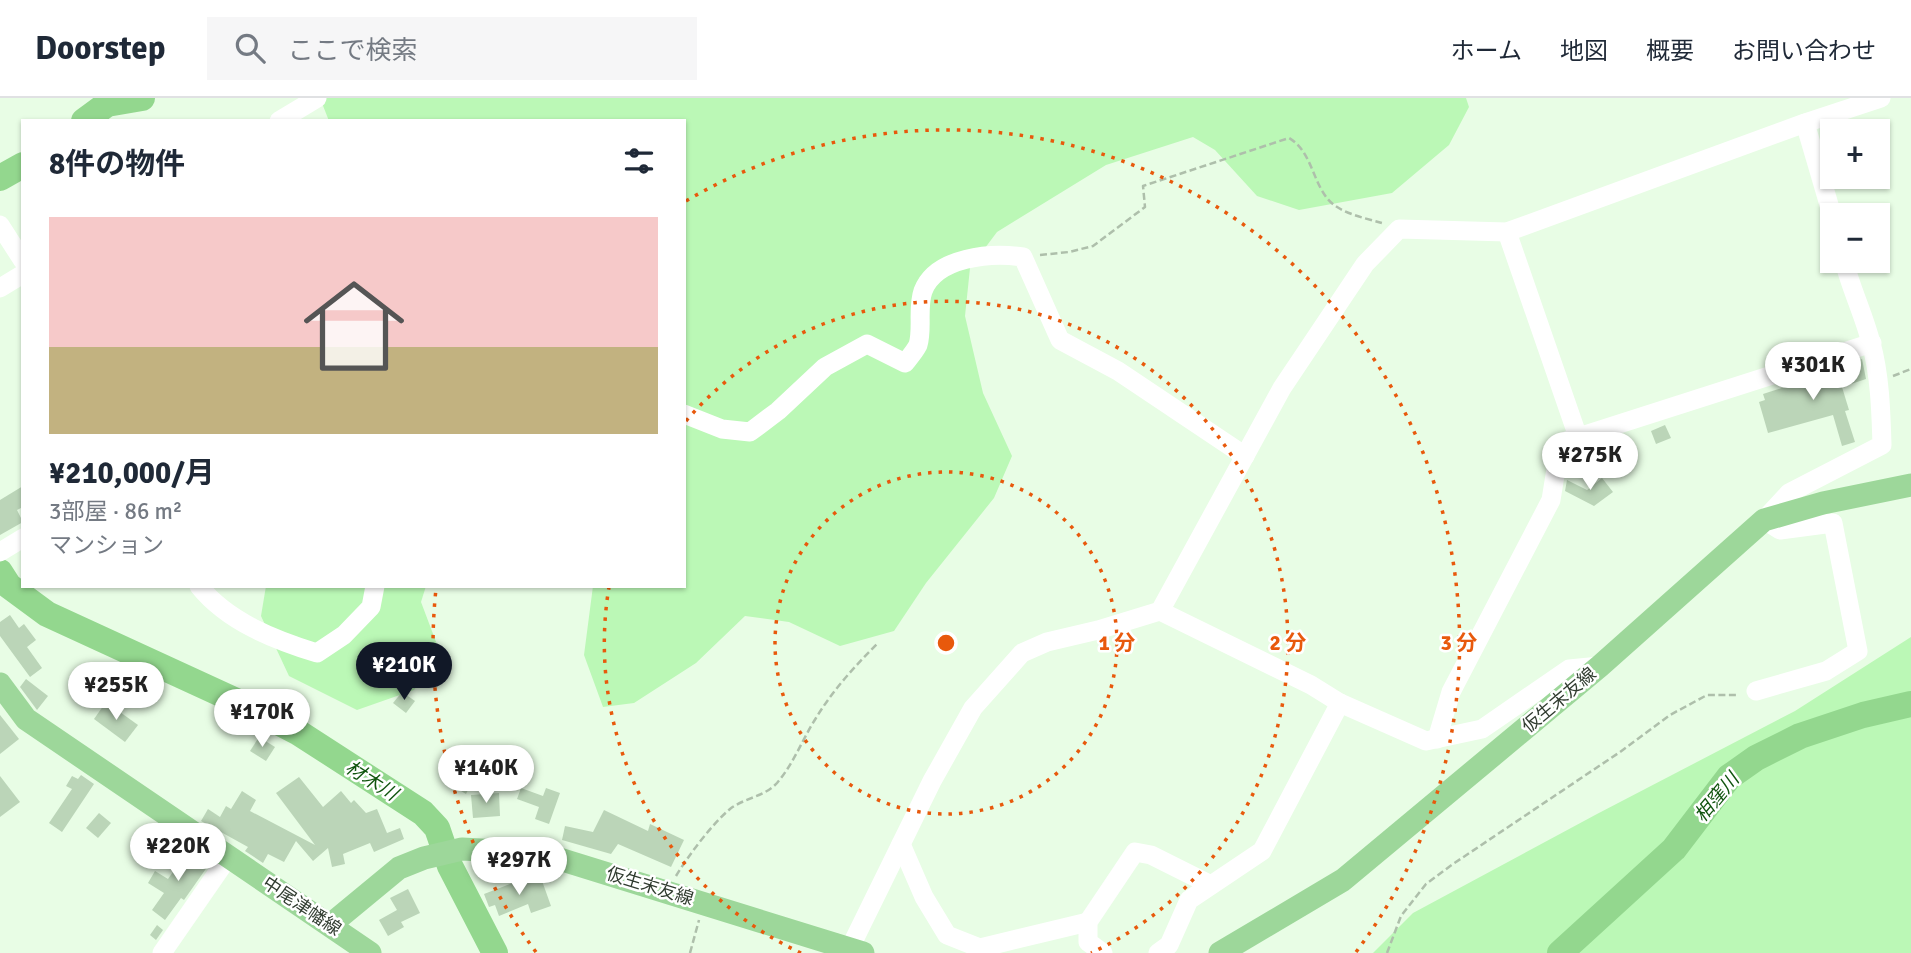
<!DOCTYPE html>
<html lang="ja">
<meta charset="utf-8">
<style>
:root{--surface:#fff;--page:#f6f6f7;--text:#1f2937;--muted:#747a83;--line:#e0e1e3;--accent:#111827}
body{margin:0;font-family:Signika,"Noto Sans JP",sans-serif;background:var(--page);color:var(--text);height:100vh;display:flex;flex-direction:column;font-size:26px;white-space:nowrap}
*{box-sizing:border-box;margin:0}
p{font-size:23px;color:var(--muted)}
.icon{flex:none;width:38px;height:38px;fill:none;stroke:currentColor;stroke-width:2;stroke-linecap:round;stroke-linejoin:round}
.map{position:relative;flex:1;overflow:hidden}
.side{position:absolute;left:21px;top:21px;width:665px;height:469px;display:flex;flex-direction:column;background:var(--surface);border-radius:0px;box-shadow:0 2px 5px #0004}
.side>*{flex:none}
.tools{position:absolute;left:1820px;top:21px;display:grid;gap:14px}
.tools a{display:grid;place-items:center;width:70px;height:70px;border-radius:0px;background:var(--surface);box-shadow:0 2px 5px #0004;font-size:35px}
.price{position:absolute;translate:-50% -60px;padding:0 16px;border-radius:24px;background:#fff;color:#222;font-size:23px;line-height:46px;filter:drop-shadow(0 2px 4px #0008)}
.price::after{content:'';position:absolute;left:50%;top:42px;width:21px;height:16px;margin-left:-10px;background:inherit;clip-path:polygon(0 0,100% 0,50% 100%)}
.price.active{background:var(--accent);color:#fff}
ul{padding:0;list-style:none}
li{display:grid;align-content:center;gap:14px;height:371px;padding:0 28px}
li+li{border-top:2px solid var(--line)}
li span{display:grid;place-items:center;height:217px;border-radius:0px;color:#555}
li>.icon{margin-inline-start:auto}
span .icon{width:126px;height:126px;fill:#fffc;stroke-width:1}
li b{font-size:30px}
h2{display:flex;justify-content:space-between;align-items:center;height:84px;padding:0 28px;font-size:30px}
header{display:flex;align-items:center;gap:42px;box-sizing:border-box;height:98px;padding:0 35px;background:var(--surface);border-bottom:2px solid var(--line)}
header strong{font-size:33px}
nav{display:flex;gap:38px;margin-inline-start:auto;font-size:24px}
.search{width:490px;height:63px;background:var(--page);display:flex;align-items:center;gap:18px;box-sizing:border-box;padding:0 24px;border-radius:0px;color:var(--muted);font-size:26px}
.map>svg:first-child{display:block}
.green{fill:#bbf8b6}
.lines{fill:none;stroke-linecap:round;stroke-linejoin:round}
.river{stroke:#93d78e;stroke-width:26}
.building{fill:#bbd5b8}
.path{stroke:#aebfab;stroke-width:2.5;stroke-dasharray:7 3.5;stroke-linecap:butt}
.minor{stroke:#fff;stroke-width:19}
.major{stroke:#9dd79a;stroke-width:23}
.ring{fill:none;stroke:#e8590c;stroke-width:3.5;stroke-dasharray:3.5 7}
.labels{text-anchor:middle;stroke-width:5;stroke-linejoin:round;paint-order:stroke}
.street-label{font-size:18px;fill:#313c30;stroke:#fff}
.water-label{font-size:19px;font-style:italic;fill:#11550f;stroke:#fff}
.centre{fill:#e8590c;stroke:#fff;stroke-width:3.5}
.ring-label{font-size:21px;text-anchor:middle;font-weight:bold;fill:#e8590c;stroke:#fff;stroke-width:5;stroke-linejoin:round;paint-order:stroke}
</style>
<header>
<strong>Doorstep</strong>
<div class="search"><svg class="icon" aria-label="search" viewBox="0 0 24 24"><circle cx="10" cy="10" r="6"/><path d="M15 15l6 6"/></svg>ここで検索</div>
<nav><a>ホーム</a><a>地図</a><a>概要</a><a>お問い合わせ</a></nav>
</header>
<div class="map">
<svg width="1911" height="855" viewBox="0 0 1911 855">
<rect width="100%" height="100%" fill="#e8fde5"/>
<g class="green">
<polygon points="320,0 1466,0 1469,9 1449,47 1392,95 1299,112 1257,98 1215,52 1193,39 1106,67 997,134 970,170 965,218 983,295 1012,358 994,400 926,485 894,533 840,548 789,524 745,518 696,565 634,605 603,609 584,557 593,488 684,488 684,23 329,23"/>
<polygon points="266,488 426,488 421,504 441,557 414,592 357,612 289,578 261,518"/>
<polygon points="1911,539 1911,855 1373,855 1413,815 1597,716 1795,613"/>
</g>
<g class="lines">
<g class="river">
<polyline points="84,23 107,6 142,0"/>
<polyline points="0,80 23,67"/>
<polyline points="0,474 9,488 47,516 245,607 299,635 423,715 437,730 450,768 495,855"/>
<polyline points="1560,855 1674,751 1729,679 1756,660 1800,638 1863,617 1911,606"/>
</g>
</g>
<g class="building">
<polygon points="1862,261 1866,281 1842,289 1849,312 1845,313 1855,344 1842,348 1833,317 1768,335 1759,304 1765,302 1763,296 1844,270 1843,268"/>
<polygon points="1665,327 1671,340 1656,346 1651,333"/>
<polygon points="1602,380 1613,394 1594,408 1565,393 1567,382 1587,392"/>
<polygon points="23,388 23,409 17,412 23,424 0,437 0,402"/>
<polygon points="10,517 19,530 24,526 36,542 27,549 42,570 30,579 0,538 0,524"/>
<polygon points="101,568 122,583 111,600 89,585"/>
<polygon points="26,581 48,598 37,612 20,589"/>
<polygon points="402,594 415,603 406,615 393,605"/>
<polygon points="106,604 138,627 125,644 94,621"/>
<polygon points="0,617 19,641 0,656"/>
<polygon points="259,639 275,649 266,663 250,653"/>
<polygon points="464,674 474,680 466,696 456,690"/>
<polygon points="81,677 94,686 62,734 49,725 72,691 66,688 72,678 78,681"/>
<polygon points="0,678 20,704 0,719"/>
<polygon points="299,679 323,709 341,693 351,705 354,702 366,715 377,711 387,735 400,730 404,741 374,754 370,745 343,756 345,766 332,769 328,750 313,763 296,743 284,764 268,756 263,765 245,753 248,749 201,723 208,711 220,719 226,708 231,711 242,693 256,702 250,713 315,747 276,695"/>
<polygon points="521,690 543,698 546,690 560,695 549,726 535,721 539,709 517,701"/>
<polygon points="499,695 500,718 473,720 471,697"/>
<polygon points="604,712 648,733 650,726 684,742 671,769 618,746 611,756 562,742 565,728 593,734"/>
<polygon points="99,715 111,725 98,740 86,730"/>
<polygon points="189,751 210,765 184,802 181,800 165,822 152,812 164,795 148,785 155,773 168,781"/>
<polygon points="493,767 517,768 516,779 492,776"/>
<polygon points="541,780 551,808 531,815 528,806 499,818 495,807 489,809 484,796 515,784 515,789"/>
<polygon points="408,791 420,815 401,824 404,829 388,838 379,822 397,812 390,800"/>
<polygon points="157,827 163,832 156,842 150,837"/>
</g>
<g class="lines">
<g class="path">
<path d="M1040,157L1069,154L1093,148L1145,109L1143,88L1289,40C1311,53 1312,81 1327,100C1338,115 1365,120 1382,125"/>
<polyline points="1893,278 1911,271"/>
<path d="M676,778C688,758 712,726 730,711C744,700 764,699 777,685C794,665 802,642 816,620C833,592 855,568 878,545"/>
<polyline points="690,855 699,822"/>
<polyline points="1387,855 1401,818 1426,786 1453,766 1620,654 1670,617 1707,597 1739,597"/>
</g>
<g class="minor">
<polyline points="279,23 317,0"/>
<polyline points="1805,25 1832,117"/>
<polyline points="0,127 23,163"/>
<polyline points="1507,134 1578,339"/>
<polyline points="0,190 23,176"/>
<path d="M684,316L722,331L750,334L778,313L825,269L867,246L905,265C909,260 915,253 918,247C923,231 917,210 923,193C936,159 991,154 1023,159L1060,242L1118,273L1245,358"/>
<polyline points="0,454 23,440"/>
<path d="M199,488C228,524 275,542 317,555L344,537L371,509L375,488"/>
<polyline points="1160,513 1311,587 1340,605 1426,643 1482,631 1569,571 1600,568"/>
<path d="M1756,593L1826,573L1858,553L1833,425L1780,432L1764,422L1789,395L1882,347C1881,314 1880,277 1871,245C1864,217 1851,191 1844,163"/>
<polyline points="1437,641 1451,594 1551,402 1556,371 1566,343 1872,245"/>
<polyline points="901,746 924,799 947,837 980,850 1088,824"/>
<polyline points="850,850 932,683 973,610 1022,555 1047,544 1098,532 1160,513 1282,290 1365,166 1399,131 1507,134 1805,25 1881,0"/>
<polyline points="162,855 229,758"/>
<polyline points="1103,855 1088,844 1088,824 1135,754 1151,757 1211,787"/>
<polyline points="1158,855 1169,847 1189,802 1262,753 1340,605"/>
</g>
<g class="major">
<polyline points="0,586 26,621 370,855"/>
<polyline points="330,827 399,770 424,760 462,751 540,755 863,855"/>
<polyline points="1220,855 1343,782 1600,568 1764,422 1823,405 1911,387"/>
</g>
</g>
<g class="ring">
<circle cx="946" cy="545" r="171"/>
<path d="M801 855A342 342 0 0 1 609 489M686 323A342 342 0 1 1 1091 855"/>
<path d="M536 854A513 513 0 0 1 436 491M686 103A513 513 0 0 1 1356 854"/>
</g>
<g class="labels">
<g class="street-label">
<text transform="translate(1559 602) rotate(-40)" y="6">仮生末友線</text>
<text transform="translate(650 788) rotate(17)" y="6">仮生末友線</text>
<text transform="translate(302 808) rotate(34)" y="6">中尾津幡線</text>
</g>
<g class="water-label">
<text transform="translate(372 682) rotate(32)" y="7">材木川</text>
<text transform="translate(1716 699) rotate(-50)" y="7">相窪川</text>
</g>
</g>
<circle cx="946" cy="545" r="10" class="centre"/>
<g class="ring-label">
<text x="1117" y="552">1 分</text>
<text x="1288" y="552">2 分</text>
<text x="1459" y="552">3 分</text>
</g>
</svg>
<div class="tools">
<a>+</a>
<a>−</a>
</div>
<b class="price" style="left:1813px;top:304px">¥301K</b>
<b class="price" style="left:1590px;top:394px">¥275K</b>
<b class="price active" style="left:404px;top:604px">¥210K</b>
<b class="price" style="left:116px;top:624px">¥255K</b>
<b class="price" style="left:262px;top:651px">¥170K</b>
<b class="price" style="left:486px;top:707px">¥140K</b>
<b class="price" style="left:178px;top:785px">¥220K</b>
<b class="price" style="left:519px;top:799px">¥297K</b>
<section class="side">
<h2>8件の物件<svg class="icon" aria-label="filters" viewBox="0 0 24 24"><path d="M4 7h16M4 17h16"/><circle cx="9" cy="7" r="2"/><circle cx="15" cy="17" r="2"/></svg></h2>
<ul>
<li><span style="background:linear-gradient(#f6c9c9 60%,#c2b280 0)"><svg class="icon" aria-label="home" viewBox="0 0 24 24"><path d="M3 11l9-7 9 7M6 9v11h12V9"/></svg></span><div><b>¥210,000/月</b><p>3部屋 · 86 m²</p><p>マンション</p></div></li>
</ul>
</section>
</div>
